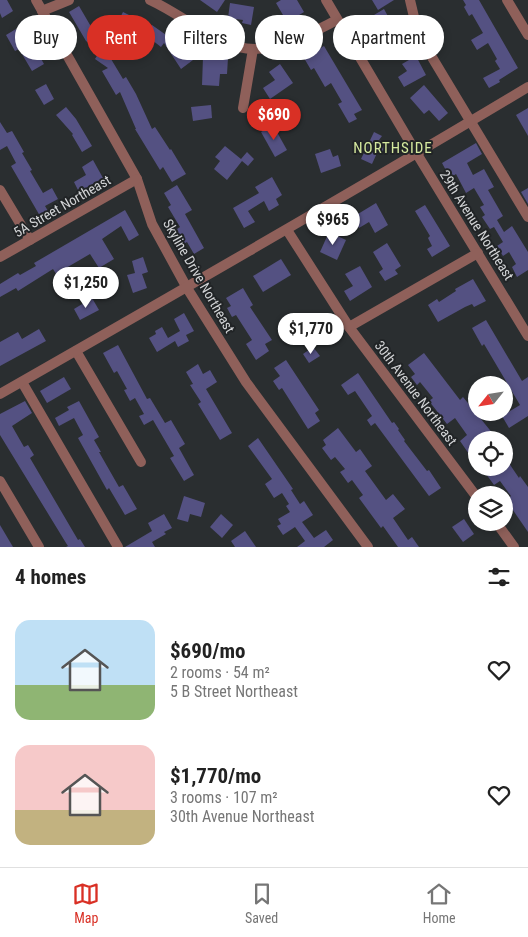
<!DOCTYPE html>
<meta charset="utf-8">
<style>
:root{--surface:#fff;--page:#f2f2f2;--text:#222;--muted:#767676;--line:#e0e0e0;--accent:#d93025}
body{margin:0;font-family:"Roboto Condensed",sans-serif;background:var(--page);color:var(--text);height:100vh;display:flex;flex-direction:column;font-size:19px;white-space:nowrap}
*{box-sizing:border-box;margin:0}
p{font-size:16px;color:var(--muted)}
.icon{flex:none;width:28px;height:28px;fill:none;stroke:currentColor;stroke-width:2;stroke-linecap:round;stroke-linejoin:round}
.map{position:relative;height:547px;overflow:hidden}
.side{display:flex;flex-direction:column;background:var(--surface);flex:1}
.side>*{flex:none}
.banner{position:absolute;left:15px;top:15px;width:499px;height:45px;display:flex;gap:10px}
.needle{width:32px;rotate:240deg}
.tools{position:absolute;left:468px;top:376px;display:grid;gap:10px}
.tools a{display:grid;place-items:center;width:45px;height:45px;border-radius:50%;background:var(--surface);box-shadow:0 2px 8px #0003;font-size:25px}
.price{position:absolute;translate:-50% -42px;padding:0 11px;border-radius:18px;background:#fff;color:#222;font-size:16px;line-height:32px;filter:drop-shadow(0 1px 2px #0008)}
.price::after{content:'';position:absolute;left:50%;top:30px;width:15px;height:11px;margin-left:-8px;background:inherit;clip-path:polygon(0 0,100% 0,50% 100%)}
.price.on{background:var(--accent);color:#fff}
ul{padding:0;list-style:none}
li{display:flex;align-items:center;gap:15px;height:125px;padding:0 15px}
li span{display:grid;place-items:center;flex:none;width:140px;height:100px;border-radius:15px;color:#555}
li>.icon{margin-inline-start:auto}
span .icon{width:60px;height:60px;fill:#fffc;stroke-width:1}
li b{font-size:21px}
h2{display:flex;justify-content:space-between;align-items:center;height:60px;padding:0 15px;font-size:21px}
.tag{padding:0 18px;border-radius:22px;background:var(--surface);box-shadow:0 2px 8px #0003;font-size:18px;line-height:45px}
.tag.on{background:var(--accent);color:#fff}
.dock{display:flex;justify-content:space-around;align-items:center;height:70px;border-top:1px solid var(--line);background:var(--surface);font-size:14px;color:var(--muted)}
.dock a{display:grid;justify-items:center;gap:2px}
.dock .on{color:var(--accent)}
.map>svg:first-child{display:block}
.building{fill:#545182}
.lines{fill:none;stroke-linecap:round;stroke-linejoin:round}
.minor{stroke:#8f605a;stroke-width:10}
.labels{text-anchor:middle;stroke-width:4;stroke-linejoin:round;paint-order:stroke}
.street-label{font-size:14px;fill:#d2d4d6;stroke:#212426}
.neighbourhood-label{font-size:15px;letter-spacing:1px;fill:#d5e99e;stroke:#212426}
</style>
<div class="map">
<svg width="528" height="547" viewBox="0 0 528 547">
<rect width="100%" height="100%" fill="#2a2e30"/>
<g class="building">
<polygon points="0,0 7,0 13,11 2,18 0,13"/>
<polygon points="200,0 225,0 217,12"/>
<polygon points="281,0 297,0 304,12 286,23 288,27 276,34 270,22 283,15 276,3"/>
<polygon points="372,0 394,0 378,10"/>
<polygon points="463,0 479,0 518,68 499,80 500,82 489,88 483,78 500,69 495,61 497,59 488,43 477,50 471,40 483,33 472,14 469,16 464,7 466,5"/>
<polygon points="230,3 254,7 251,25 242,23 243,20 228,18"/>
<polygon points="79,6 93,30 118,48 111,59 123,79 126,77 136,94 152,129 155,127 170,150 171,149 186,174 172,182 163,167 160,170 135,129 136,129 120,92 116,95 102,71 108,68 95,59 100,51 86,41 69,12"/>
<polygon points="384,9 390,20 395,17 403,31 401,32 407,43 390,50 376,28 371,31 364,21"/>
<polygon points="123,12 151,26 152,25 176,42 180,40 193,60 181,69 164,43 161,47 152,40 147,47 140,42 144,36 125,26 126,24 119,20"/>
<polygon points="16,29 30,52 35,48 44,64 32,71 19,49 15,51 6,35"/>
<polygon points="324,46 362,110 354,114 357,119 349,123 338,104 342,102 331,83 325,87 314,68 311,70 304,58"/>
<polygon points="416,56 426,75 404,87 398,77 407,71 402,64"/>
<polygon points="203,57 228,58 227,74 220,74 219,86 202,85"/>
<polygon points="280,64 293,83 270,99 263,88 275,80 269,72"/>
<polygon points="46,84 54,99 44,105 35,90"/>
<polygon points="424,85 448,113 439,121 429,110 424,114 410,98"/>
<polygon points="211,105 212,118 193,121 191,107"/>
<polygon points="66,107 76,119 92,146 82,152 72,135 73,134 56,115"/>
<polygon points="528,108 528,136 516,115"/>
<polygon points="0,122 7,133 12,131 24,152 22,153 32,170 30,171 43,193 52,188 58,199 45,206 48,211 40,216 11,166 16,163 7,146 0,150"/>
<polygon points="273,125 287,150 275,157 261,132"/>
<polygon points="374,132 382,136 379,140 387,144 381,155 377,153 372,164 361,159"/>
<polygon points="476,143 482,154 467,163 473,175 484,169 494,187 488,190 503,216 497,220 504,232 512,226 528,252 528,270 517,277 512,267 516,264 509,252 503,256 497,246 503,242 494,227 490,229 482,217 485,215 480,207 484,205 474,188 466,193 456,174 450,178 442,163"/>
<polygon points="225,146 241,159 247,152 254,159 248,166 242,161 227,180 214,169 220,161 215,157"/>
<polygon points="330,149 333,157 338,155 341,166 321,173 315,154"/>
<polygon points="93,160 103,178 79,192 74,182 86,175 82,167"/>
<polygon points="272,177 282,195 276,199 279,205 269,211 264,201 248,211 255,222 244,228 233,208 259,193 255,187"/>
<polygon points="177,185 192,210 185,214 204,248 194,254 187,242 181,245 173,232 180,227 168,207 171,205 164,193"/>
<polygon points="528,188 528,204 521,192"/>
<polygon points="376,203 388,225 375,233 369,222 359,228 353,217"/>
<polygon points="425,205 450,246 432,257 427,249 432,246 428,238 430,236 415,211"/>
<polygon points="125,210 139,235 129,241 121,226 102,239 114,259 99,268 90,254 66,268 70,276 61,282 53,269 18,291 16,288 0,297 0,284 18,273 20,275 36,266 34,263"/>
<polygon points="329,232 346,240 337,260 320,252"/>
<polygon points="387,243 401,266 395,270 398,274 385,281 379,272 383,269 373,252"/>
<polygon points="143,257 148,272 142,274 147,288 133,293 127,275 135,273 132,261"/>
<polygon points="281,259 291,275 263,292 253,276"/>
<polygon points="360,266 372,287 350,301 344,291 353,286 345,274"/>
<polygon points="473,279 486,301 474,307 472,304 465,307 438,322 428,305 437,299 439,302 456,291 455,289"/>
<polygon points="243,288 253,305 250,307 272,340 265,344 269,351 256,360 246,344 252,340 236,315 232,317 227,308 231,306 226,298"/>
<polygon points="92,298 99,310 80,320 74,309"/>
<polygon points="184,313 194,331 186,335 189,341 178,347 175,341 157,352 149,338 156,334 155,331 162,327 168,338 180,331 174,319"/>
<polygon points="311,316 322,332 310,340 299,323"/>
<polygon points="486,320 522,381 528,377 528,416 509,428 502,416 520,405 484,344 482,346 472,328"/>
<polygon points="39,329 46,341 0,366 0,342 18,332 22,339"/>
<polygon points="118,345 147,399 150,398 165,423 171,420 185,444 179,448 194,475 184,481 170,458 174,456 153,420 144,425 139,416 144,414 135,398 130,401 124,390 127,389 117,371 114,373 103,353"/>
<polygon points="313,347 320,356 309,363 303,354"/>
<polygon points="424,353 460,400 463,397 498,440 476,440 476,448 469,454 460,441 467,435 455,418 447,424 429,401 433,398 420,382 417,385 411,377 415,374 408,365"/>
<polygon points="286,360 319,410 315,413 320,421 308,429 282,388 279,390 273,381 280,376 274,368"/>
<polygon points="198,364 203,374 210,370 217,382 206,389 232,433 220,440 198,404 201,402 190,385 193,384 186,372"/>
<polygon points="358,373 392,423 394,422 399,429 398,430 405,440 404,441 427,471 429,470 441,488 429,496 375,423 371,426 367,420 372,416 355,391 348,395 341,385"/>
<polygon points="64,377 71,389 47,403 40,391"/>
<polygon points="25,401 32,413 12,426 24,447 28,445 34,455 30,458 78,540 80,539 85,547 66,547 68,546 66,543 0,435 0,414"/>
<polygon points="79,401 99,437 94,440 101,452 99,452 119,487 123,485 137,509 125,515 109,488 107,490 78,438 83,435 74,418 59,426 55,418 69,410 67,407"/>
<polygon points="338,428 356,452 360,449 372,466 365,471 386,500 393,494 405,509 393,518 408,540 412,537 419,547 398,547 383,526 381,528 359,498 363,495 352,480 348,483 340,472 345,469 335,457 331,460 322,448 326,445 323,440"/>
<polygon points="258,438 293,489 291,490 300,504 304,501 313,515 302,522 314,538 326,530 333,540 324,547 297,547 305,541 295,527 283,535 277,526 281,524 278,519 290,512 286,506 289,504 282,493 274,498 265,484 272,479 248,446"/>
<polygon points="504,456 519,478 520,476 528,487 528,532 506,500 511,496 500,481 494,485 486,474 488,473 485,468 504,468"/>
<polygon points="184,496 205,503 201,517 190,514 188,522 177,519"/>
<polygon points="164,514 172,528 164,532 166,534 152,542 155,547 125,547 152,531 148,523"/>
<polygon points="221,514 233,525 222,538 210,527"/>
<polygon points="464,519 474,534 463,542 452,527"/>
<polygon points="0,525 13,547 0,547"/>
<polygon points="245,531 256,547 235,547 231,541"/>
</g>
<g class="lines">
<g class="minor">
<polyline points="36,0 137,179 152,224 187,288 246,382 368,547"/>
<path d="M150,0C176,12 198,30 224,42C263,61 303,37 337,20"/>
<polyline points="326,0 417,154 528,336"/>
<polyline points="410,0 418,34 528,217"/>
<polyline points="507,0 528,35"/>
<polyline points="42,11 69,0"/>
<polyline points="243,108 253,49"/>
<polyline points="0,190 30,240"/>
<polyline points="287,230 349,327 476,496"/>
<polyline points="0,257 137,179"/>
<polyline points="349,327 478,253"/>
<polyline points="76,351 141,462"/>
<polyline points="22,382 118,547"/>
<path d="M0,394C177,293 353,192 528,87"/>
<polyline points="0,481 39,547"/>
<polyline points="496,522 514,547"/>
</g>
</g>
<g class="labels">
<g class="street-label">
<text transform="translate(62 206) rotate(-30)" y="5">5A Street Northeast</text>
<text transform="translate(477 225) rotate(58)" y="5">29th Avenue Northeast</text>
<text transform="translate(199 276) rotate(60)" y="5">Skyline Drive Northeast</text>
<text transform="translate(416 393) rotate(53)" y="5">30th Avenue Northeast</text>
</g>
<g class="neighbourhood-label">
<text x="393" y="153">NORTHSIDE</text>
</g>
</g>
</svg>
<div class="tools">
<a><svg class="needle" viewBox="-14 -14 28 28"><path d="M0-13l5 13h-10z" fill="#e53935"/><path d="M0 13l5-13h-10z" fill="#767676"/></svg></a>
<a><svg class="icon" aria-label="locate" viewBox="0 0 24 24"><circle cx="12" cy="12" r="6"/><path d="M12 2v4M12 18v4M2 12h4M18 12h4"/></svg></a>
<a><svg class="icon" aria-label="layers" viewBox="0 0 24 24"><path d="M12 4l9 5-9 5-9-5zM3 14l9 5 9-5"/></svg></a>
</div>
<b class="price on" style="left:274px;top:141px">$690</b>
<b class="price" style="left:333px;top:246px">$965</b>
<b class="price" style="left:86px;top:309px">$1,250</b>
<b class="price" style="left:311px;top:355px">$1,770</b>
<div class="banner">
<a class="tag">Buy</a>
<a class="tag on">Rent</a>
<a class="tag">Filters</a>
<a class="tag">New</a>
<a class="tag">Apartment</a>
</div>
</div>
<section class="side">
<h2>4 homes<svg class="icon" aria-label="filters" viewBox="0 0 24 24"><path d="M4 7h16M4 17h16"/><circle cx="9" cy="7" r="2"/><circle cx="15" cy="17" r="2"/></svg></h2>
<ul>
<li><span style="background:linear-gradient(#bfe0f5 65%,#8fb573 0)"><svg class="icon" aria-label="home" viewBox="0 0 24 24"><path d="M3 11l9-7 9 7M6 9v11h12V9"/></svg></span><div><b>$690/mo</b><p>2 rooms · 54 m²</p><p>5 B Street Northeast</p></div><svg class="icon" aria-label="heart" viewBox="0 0 24 24"><path d="M12 20l-8-8c-3-5 5-10 8-4 3-6 11-1 8 4z"/></svg></li>
<li><span style="background:linear-gradient(#f6c9c9 65%,#c2b280 0)"><svg class="icon" aria-label="home" viewBox="0 0 24 24"><path d="M3 11l9-7 9 7M6 9v11h12V9"/></svg></span><div><b>$1,770/mo</b><p>3 rooms · 107 m²</p><p>30th Avenue Northeast</p></div><svg class="icon" aria-label="heart" viewBox="0 0 24 24"><path d="M12 20l-8-8c-3-5 5-10 8-4 3-6 11-1 8 4z"/></svg></li>
</ul>
</section>
<nav class="dock">
<a class="on"><svg class="icon" aria-label="map" viewBox="0 0 24 24"><path d="M3 6l6-2 6 2 6-2v14l-6 2-6-2-6 2zM9 4v14M15 6v14"/></svg>Map</a>
<a><svg class="icon" aria-label="saved" viewBox="0 0 24 24"><path d="M7 4h10v16l-5-4-5 4z"/></svg>Saved</a>
<a><svg class="icon" aria-label="home" viewBox="0 0 24 24"><path d="M3 11l9-7 9 7M6 9v11h12V9"/></svg>Home</a>
</nav>
